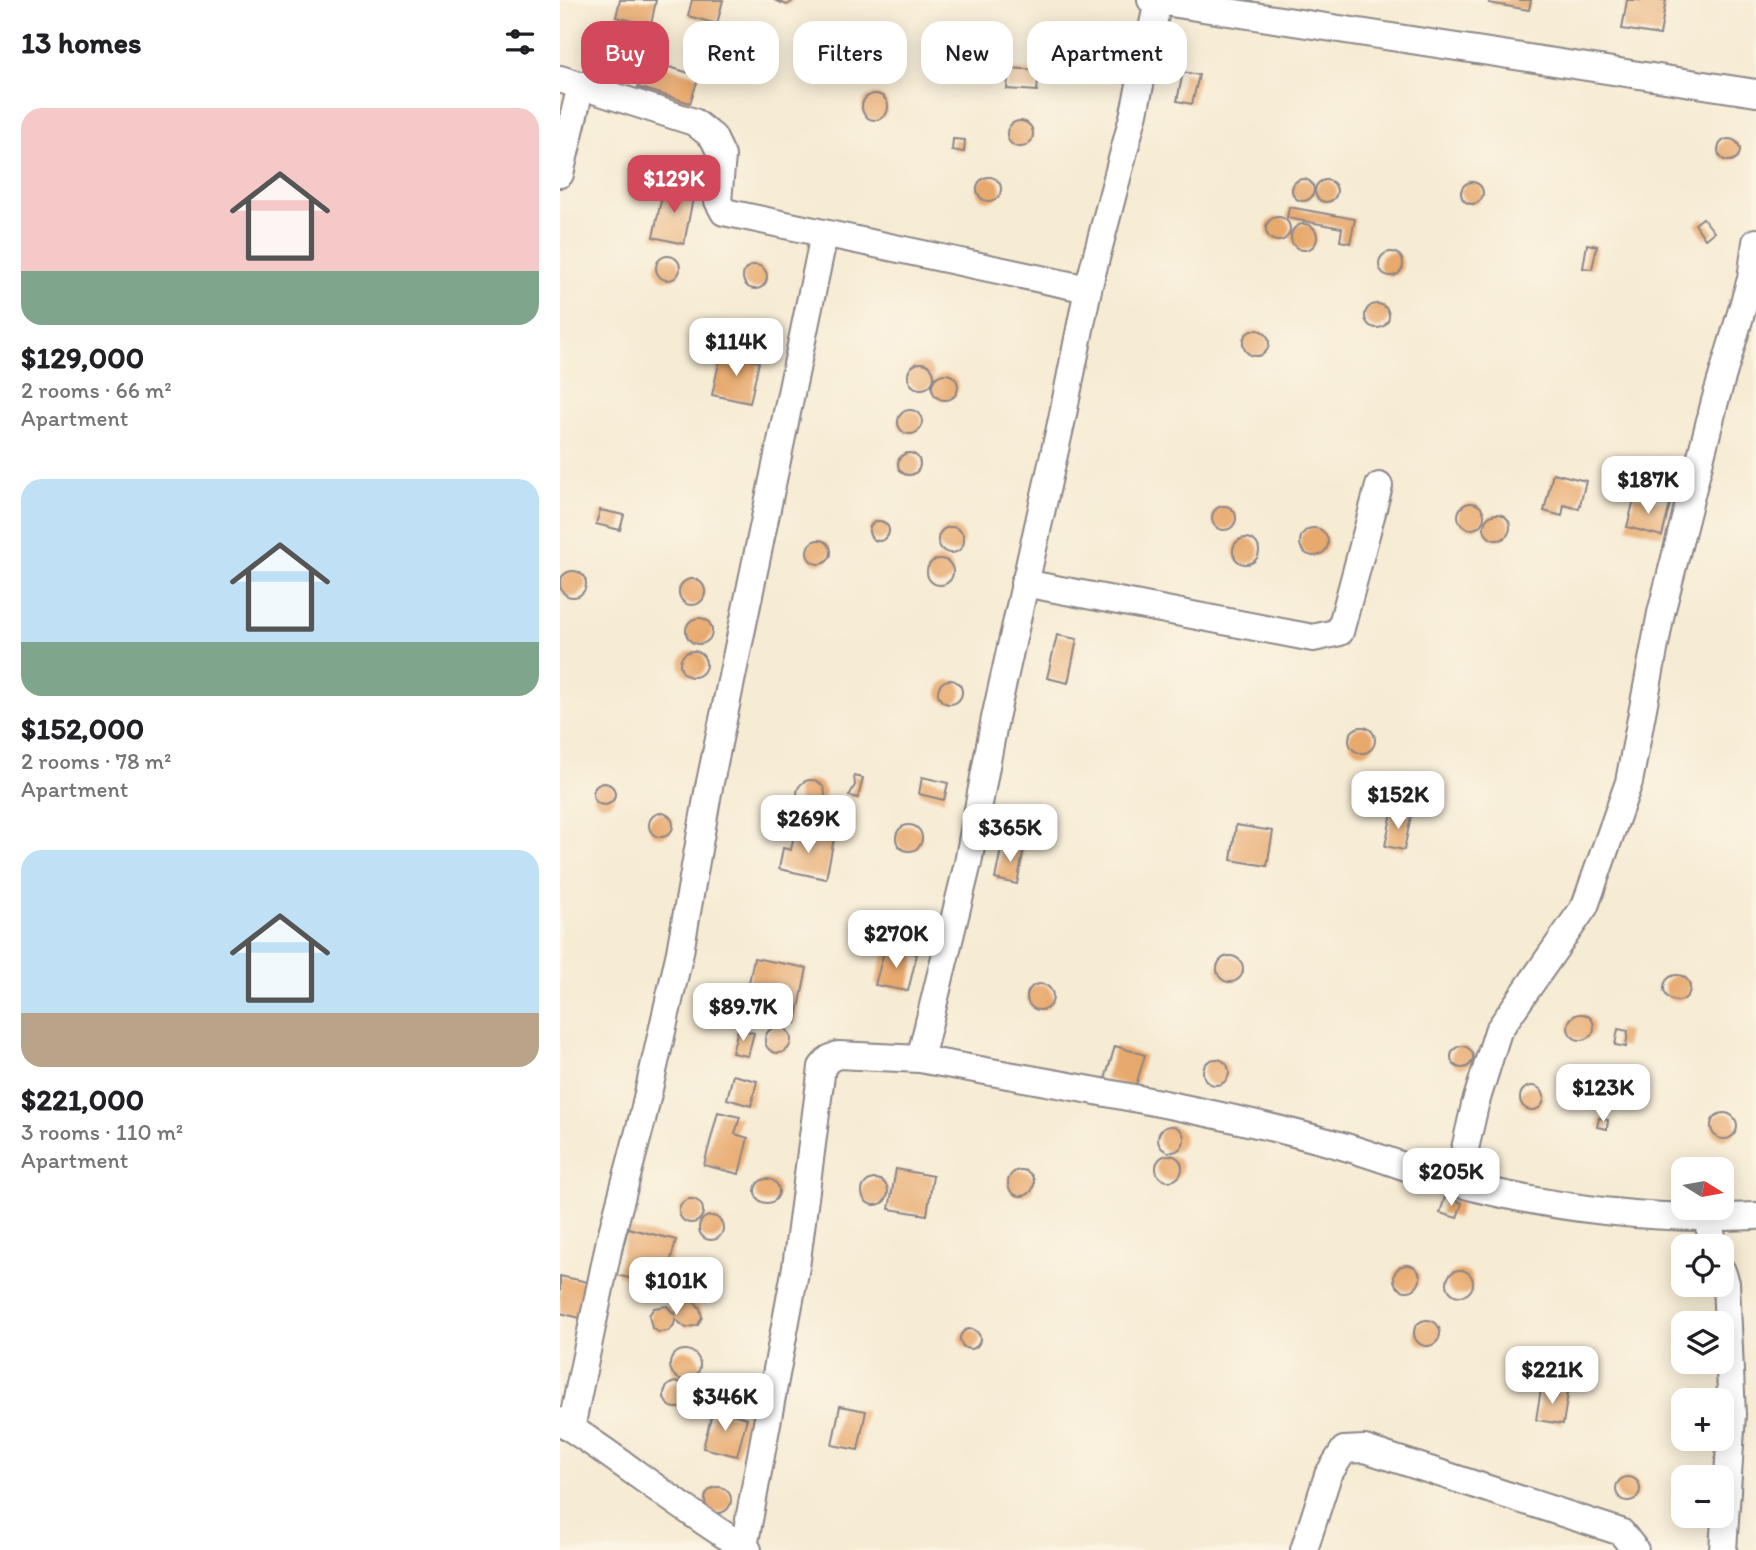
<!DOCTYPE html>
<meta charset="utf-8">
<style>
:root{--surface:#fff;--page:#f6f6f6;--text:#202124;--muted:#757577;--accent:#d1495b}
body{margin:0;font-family:Itim,sans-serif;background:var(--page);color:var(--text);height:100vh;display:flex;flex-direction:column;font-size:26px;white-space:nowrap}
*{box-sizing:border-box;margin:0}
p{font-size:23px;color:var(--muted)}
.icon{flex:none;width:38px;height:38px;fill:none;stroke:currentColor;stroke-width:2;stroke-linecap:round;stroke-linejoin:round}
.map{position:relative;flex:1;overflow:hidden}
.sheet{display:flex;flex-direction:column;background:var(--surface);width:560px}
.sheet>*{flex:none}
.hud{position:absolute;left:21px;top:21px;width:665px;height:63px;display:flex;gap:14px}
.needle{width:46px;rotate:101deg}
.tools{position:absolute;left:1111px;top:1157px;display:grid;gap:14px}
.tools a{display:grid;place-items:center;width:63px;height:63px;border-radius:14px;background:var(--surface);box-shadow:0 4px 18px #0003;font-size:35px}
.price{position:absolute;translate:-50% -60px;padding:0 16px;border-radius:14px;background:#fff;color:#222;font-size:23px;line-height:46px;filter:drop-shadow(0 2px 4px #0008)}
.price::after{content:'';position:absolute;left:50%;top:42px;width:21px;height:16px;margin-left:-10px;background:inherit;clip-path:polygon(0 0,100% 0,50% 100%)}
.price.selected{background:var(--accent);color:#fff}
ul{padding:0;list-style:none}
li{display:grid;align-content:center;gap:14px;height:371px;padding:0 21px}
li span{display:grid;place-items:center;height:217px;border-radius:21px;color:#555}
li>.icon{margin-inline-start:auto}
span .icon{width:126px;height:126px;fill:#fffc;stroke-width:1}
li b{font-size:30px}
h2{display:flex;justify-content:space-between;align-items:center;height:84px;padding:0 21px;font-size:30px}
.chip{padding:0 24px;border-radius:21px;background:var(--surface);box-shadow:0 4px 18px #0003;font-size:24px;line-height:63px}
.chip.selected{background:var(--accent);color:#fff}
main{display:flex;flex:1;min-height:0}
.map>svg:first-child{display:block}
.building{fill:#e8a96d}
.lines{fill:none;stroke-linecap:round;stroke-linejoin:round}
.minor-casing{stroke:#8c8687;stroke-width:30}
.minor{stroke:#fff;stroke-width:26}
</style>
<main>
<section class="sheet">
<h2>13 homes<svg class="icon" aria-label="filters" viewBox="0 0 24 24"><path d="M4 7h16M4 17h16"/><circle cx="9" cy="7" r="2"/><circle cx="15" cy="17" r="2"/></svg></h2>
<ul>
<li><span style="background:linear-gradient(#f6c9c9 75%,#7fa58c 0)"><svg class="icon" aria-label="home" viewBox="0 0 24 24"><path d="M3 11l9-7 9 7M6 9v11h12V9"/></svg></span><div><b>$129,000</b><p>2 rooms · 66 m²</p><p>Apartment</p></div></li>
<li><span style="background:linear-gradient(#bfe0f5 75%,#7fa58c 0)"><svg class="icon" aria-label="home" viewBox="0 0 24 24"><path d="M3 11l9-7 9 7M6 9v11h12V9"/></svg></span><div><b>$152,000</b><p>2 rooms · 78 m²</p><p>Apartment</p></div></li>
<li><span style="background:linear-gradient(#bfe0f5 75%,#b9a48a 0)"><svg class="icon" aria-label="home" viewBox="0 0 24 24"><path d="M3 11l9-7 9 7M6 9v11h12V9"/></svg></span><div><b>$221,000</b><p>3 rooms · 110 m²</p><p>Apartment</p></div></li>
</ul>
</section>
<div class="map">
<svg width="1196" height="1550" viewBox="0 0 1196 1550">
<rect width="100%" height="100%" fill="#fcf5e5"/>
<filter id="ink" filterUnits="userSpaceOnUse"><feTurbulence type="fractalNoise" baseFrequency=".0143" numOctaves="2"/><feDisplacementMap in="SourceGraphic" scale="14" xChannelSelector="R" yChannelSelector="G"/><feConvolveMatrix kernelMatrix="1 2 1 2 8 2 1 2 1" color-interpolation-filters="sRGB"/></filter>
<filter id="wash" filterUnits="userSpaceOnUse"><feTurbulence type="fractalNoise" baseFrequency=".00686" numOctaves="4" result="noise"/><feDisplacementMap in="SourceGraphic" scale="28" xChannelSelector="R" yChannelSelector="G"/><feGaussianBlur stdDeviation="1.57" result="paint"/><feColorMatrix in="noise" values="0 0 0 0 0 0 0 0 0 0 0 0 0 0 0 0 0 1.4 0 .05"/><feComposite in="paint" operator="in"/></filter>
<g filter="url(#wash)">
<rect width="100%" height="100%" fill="#f6ebd3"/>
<g id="blocks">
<g class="building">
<polygon points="60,0 96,0 91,25 56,17"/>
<polygon points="132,0 163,0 157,24 128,16"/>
<polygon points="214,0 235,0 227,5"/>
<polygon points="930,0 971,0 969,10 929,3"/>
<polygon points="1067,0 1106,0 1100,35 1062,29"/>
<polygon points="528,50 543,53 537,79 523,75"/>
<polygon points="86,60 139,76 130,103 78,87"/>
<polygon points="449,68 479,70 477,91 447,89"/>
<polygon points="623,72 639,75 632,104 617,101"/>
<circle cx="315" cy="107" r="13"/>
<circle cx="460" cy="134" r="13"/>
<polygon points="393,139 405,140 404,152 392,150"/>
<circle cx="1169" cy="150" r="11"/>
<circle cx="429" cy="189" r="12"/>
<circle cx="743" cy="190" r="11"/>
<circle cx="766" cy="191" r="11"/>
<circle cx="912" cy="193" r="11"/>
<polygon points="104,187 134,193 124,244 93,237"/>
<polygon points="729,207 795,219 790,243 780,241 782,228 727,218"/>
<circle cx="718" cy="229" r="12"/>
<polygon points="1143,218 1154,232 1145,239 1135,224"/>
<circle cx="744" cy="237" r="13"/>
<polygon points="1027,244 1037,246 1032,269 1023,268"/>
<circle cx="831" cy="264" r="12"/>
<circle cx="108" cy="268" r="12"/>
<circle cx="195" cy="277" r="12"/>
<circle cx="817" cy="316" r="12"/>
<circle cx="696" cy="343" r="13"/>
<polygon points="161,354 199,362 190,403 152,395"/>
<circle cx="361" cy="376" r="13"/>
<circle cx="385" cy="387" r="13"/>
<circle cx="350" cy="422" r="12"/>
<circle cx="349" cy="464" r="11"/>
<polygon points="993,473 1026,481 1019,509 1004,505 1002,516 984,511"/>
<polygon points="1075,495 1110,504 1102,536 1067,527"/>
<circle cx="911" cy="516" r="13"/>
<circle cx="664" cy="518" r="12"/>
<polygon points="40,510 64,515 60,530 36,524"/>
<circle cx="937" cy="527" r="13"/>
<circle cx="319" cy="531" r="10"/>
<circle cx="391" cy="540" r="13"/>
<circle cx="754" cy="542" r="14"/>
<circle cx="686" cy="551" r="13"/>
<circle cx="259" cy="552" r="12"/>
<circle cx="380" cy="572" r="13"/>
<circle cx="13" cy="584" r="13"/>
<circle cx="132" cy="592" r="13"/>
<circle cx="139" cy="631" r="13"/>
<polygon points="497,635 517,639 508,683 487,678"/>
<circle cx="133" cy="664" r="13"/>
<circle cx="390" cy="692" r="12"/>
<circle cx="802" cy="740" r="13"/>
<polygon points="294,776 303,778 298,798 289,796 295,785"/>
<polygon points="362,777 388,783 384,800 359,794"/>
<circle cx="251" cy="794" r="14"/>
<circle cx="44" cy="794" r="11"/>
<polygon points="832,812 851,816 844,850 825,846"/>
<circle cx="101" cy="825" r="12"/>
<polygon points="676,825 713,831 707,866 671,860"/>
<circle cx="349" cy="838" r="13"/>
<polygon points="235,830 274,839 266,879 219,869 223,848 231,850"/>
<polygon points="442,844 464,848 457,884 435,879"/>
<polygon points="325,948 357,954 348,991 315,985"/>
<circle cx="670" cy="969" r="13"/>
<polygon points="194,958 247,968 236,1023 183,1012"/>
<circle cx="1117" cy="988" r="13"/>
<circle cx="480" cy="997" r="13"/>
<polygon points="152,1004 163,1006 160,1019 150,1017"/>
<circle cx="1021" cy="1027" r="13"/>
<circle cx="218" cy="1040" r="13"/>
<polygon points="178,1029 194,1033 188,1056 172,1053"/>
<polygon points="1058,1029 1068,1031 1066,1047 1055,1045"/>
<circle cx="902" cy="1057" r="11"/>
<polygon points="555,1046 585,1055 575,1088 545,1079"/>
<circle cx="656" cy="1072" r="13"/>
<polygon points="173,1075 197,1081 191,1106 167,1099"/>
<circle cx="972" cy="1098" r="12"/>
<polygon points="158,1112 180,1117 175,1134 188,1138 179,1174 144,1165"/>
<circle cx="1164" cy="1126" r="13"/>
<polygon points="1039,1118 1048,1120 1047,1129 1037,1127"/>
<circle cx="611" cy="1139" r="13"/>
<circle cx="609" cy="1168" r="13"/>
<polygon points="336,1169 373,1176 367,1215 329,1209"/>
<circle cx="461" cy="1183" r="13"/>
<circle cx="315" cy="1192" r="13"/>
<circle cx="207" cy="1191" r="12"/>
<polygon points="885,1197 902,1203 897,1218 880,1213"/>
<circle cx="131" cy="1211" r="12"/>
<circle cx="151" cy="1228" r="12"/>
<polygon points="68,1228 116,1240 104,1286 56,1275"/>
<circle cx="847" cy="1278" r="13"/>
<circle cx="900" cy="1283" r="13"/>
<polygon points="0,1276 28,1282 20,1318 0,1313"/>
<polygon points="124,1302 134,1302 140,1308 142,1317 138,1325 126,1328 115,1319 114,1325 108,1331 99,1332 92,1328 89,1315 94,1308 107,1306 115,1315 118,1307"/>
<circle cx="867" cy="1333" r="13"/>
<circle cx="410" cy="1339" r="10"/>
<circle cx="125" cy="1365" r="15"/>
<circle cx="117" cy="1395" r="13"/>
<polygon points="981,1389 1008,1393 1003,1424 976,1420"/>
<polygon points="280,1406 306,1411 298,1450 272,1445"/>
<polygon points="153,1409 187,1418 177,1456 143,1448"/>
<circle cx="1068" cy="1489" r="12"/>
<circle cx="158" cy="1500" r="13"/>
</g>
</g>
</g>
<g filter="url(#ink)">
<use href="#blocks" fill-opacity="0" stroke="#8c8687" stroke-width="2"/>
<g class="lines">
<g class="minor-casing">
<g id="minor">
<polyline points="591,0 1196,93"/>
<polyline points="0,79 134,122 153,137 162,156 158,201 164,212 528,289"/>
<polyline points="0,174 21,85"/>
<polyline points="464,583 753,638 780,632 819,486"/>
<path d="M360,1059C498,1085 639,1106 775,1144C816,1155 856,1172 897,1183C992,1209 1097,1221 1196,1216"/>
<polyline points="897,1184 915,1105 938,1031 1025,906 1069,782 1101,613 1155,401 1191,279 1196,242"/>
<polyline points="1146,1218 1155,1246"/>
<polyline points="1162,1271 1166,1283 1172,1415 1163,1550"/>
<path d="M0,1421C64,1462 122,1510 188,1550"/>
<polyline points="11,1428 50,1240 82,1120 120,952 149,787 264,235"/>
<polyline points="184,1547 236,1267 262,1067 269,1059 278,1055 360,1059 408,863 435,718 502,419 528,289 574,113 598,1"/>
<polyline points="744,1550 768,1475 784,1450 805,1449 1061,1532 1075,1550"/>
</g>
</g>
<use href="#minor" class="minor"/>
</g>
</g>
</svg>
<div class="tools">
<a><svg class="needle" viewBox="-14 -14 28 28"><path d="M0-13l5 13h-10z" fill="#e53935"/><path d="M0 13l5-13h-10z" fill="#757577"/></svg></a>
<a><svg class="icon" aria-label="locate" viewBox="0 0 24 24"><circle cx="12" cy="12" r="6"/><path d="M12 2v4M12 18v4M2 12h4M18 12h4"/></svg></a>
<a><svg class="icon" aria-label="layers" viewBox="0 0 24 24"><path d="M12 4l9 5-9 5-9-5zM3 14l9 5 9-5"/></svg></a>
<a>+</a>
<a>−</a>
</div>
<b class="price selected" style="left:114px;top:215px">$129K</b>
<b class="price" style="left:176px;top:378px">$114K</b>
<b class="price" style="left:1088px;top:516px">$187K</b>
<b class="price" style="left:838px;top:831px">$152K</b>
<b class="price" style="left:248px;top:855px">$269K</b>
<b class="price" style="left:450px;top:864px">$365K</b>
<b class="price" style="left:336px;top:970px">$270K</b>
<b class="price" style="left:183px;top:1043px">$89.7K</b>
<b class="price" style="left:1043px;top:1124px">$123K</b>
<b class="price" style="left:891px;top:1208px">$205K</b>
<b class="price" style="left:116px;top:1317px">$101K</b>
<b class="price" style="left:992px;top:1406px">$221K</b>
<b class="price" style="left:165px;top:1433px">$346K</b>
<div class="hud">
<a class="chip selected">Buy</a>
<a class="chip">Rent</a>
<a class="chip">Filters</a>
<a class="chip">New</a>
<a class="chip">Apartment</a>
</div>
</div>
</main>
